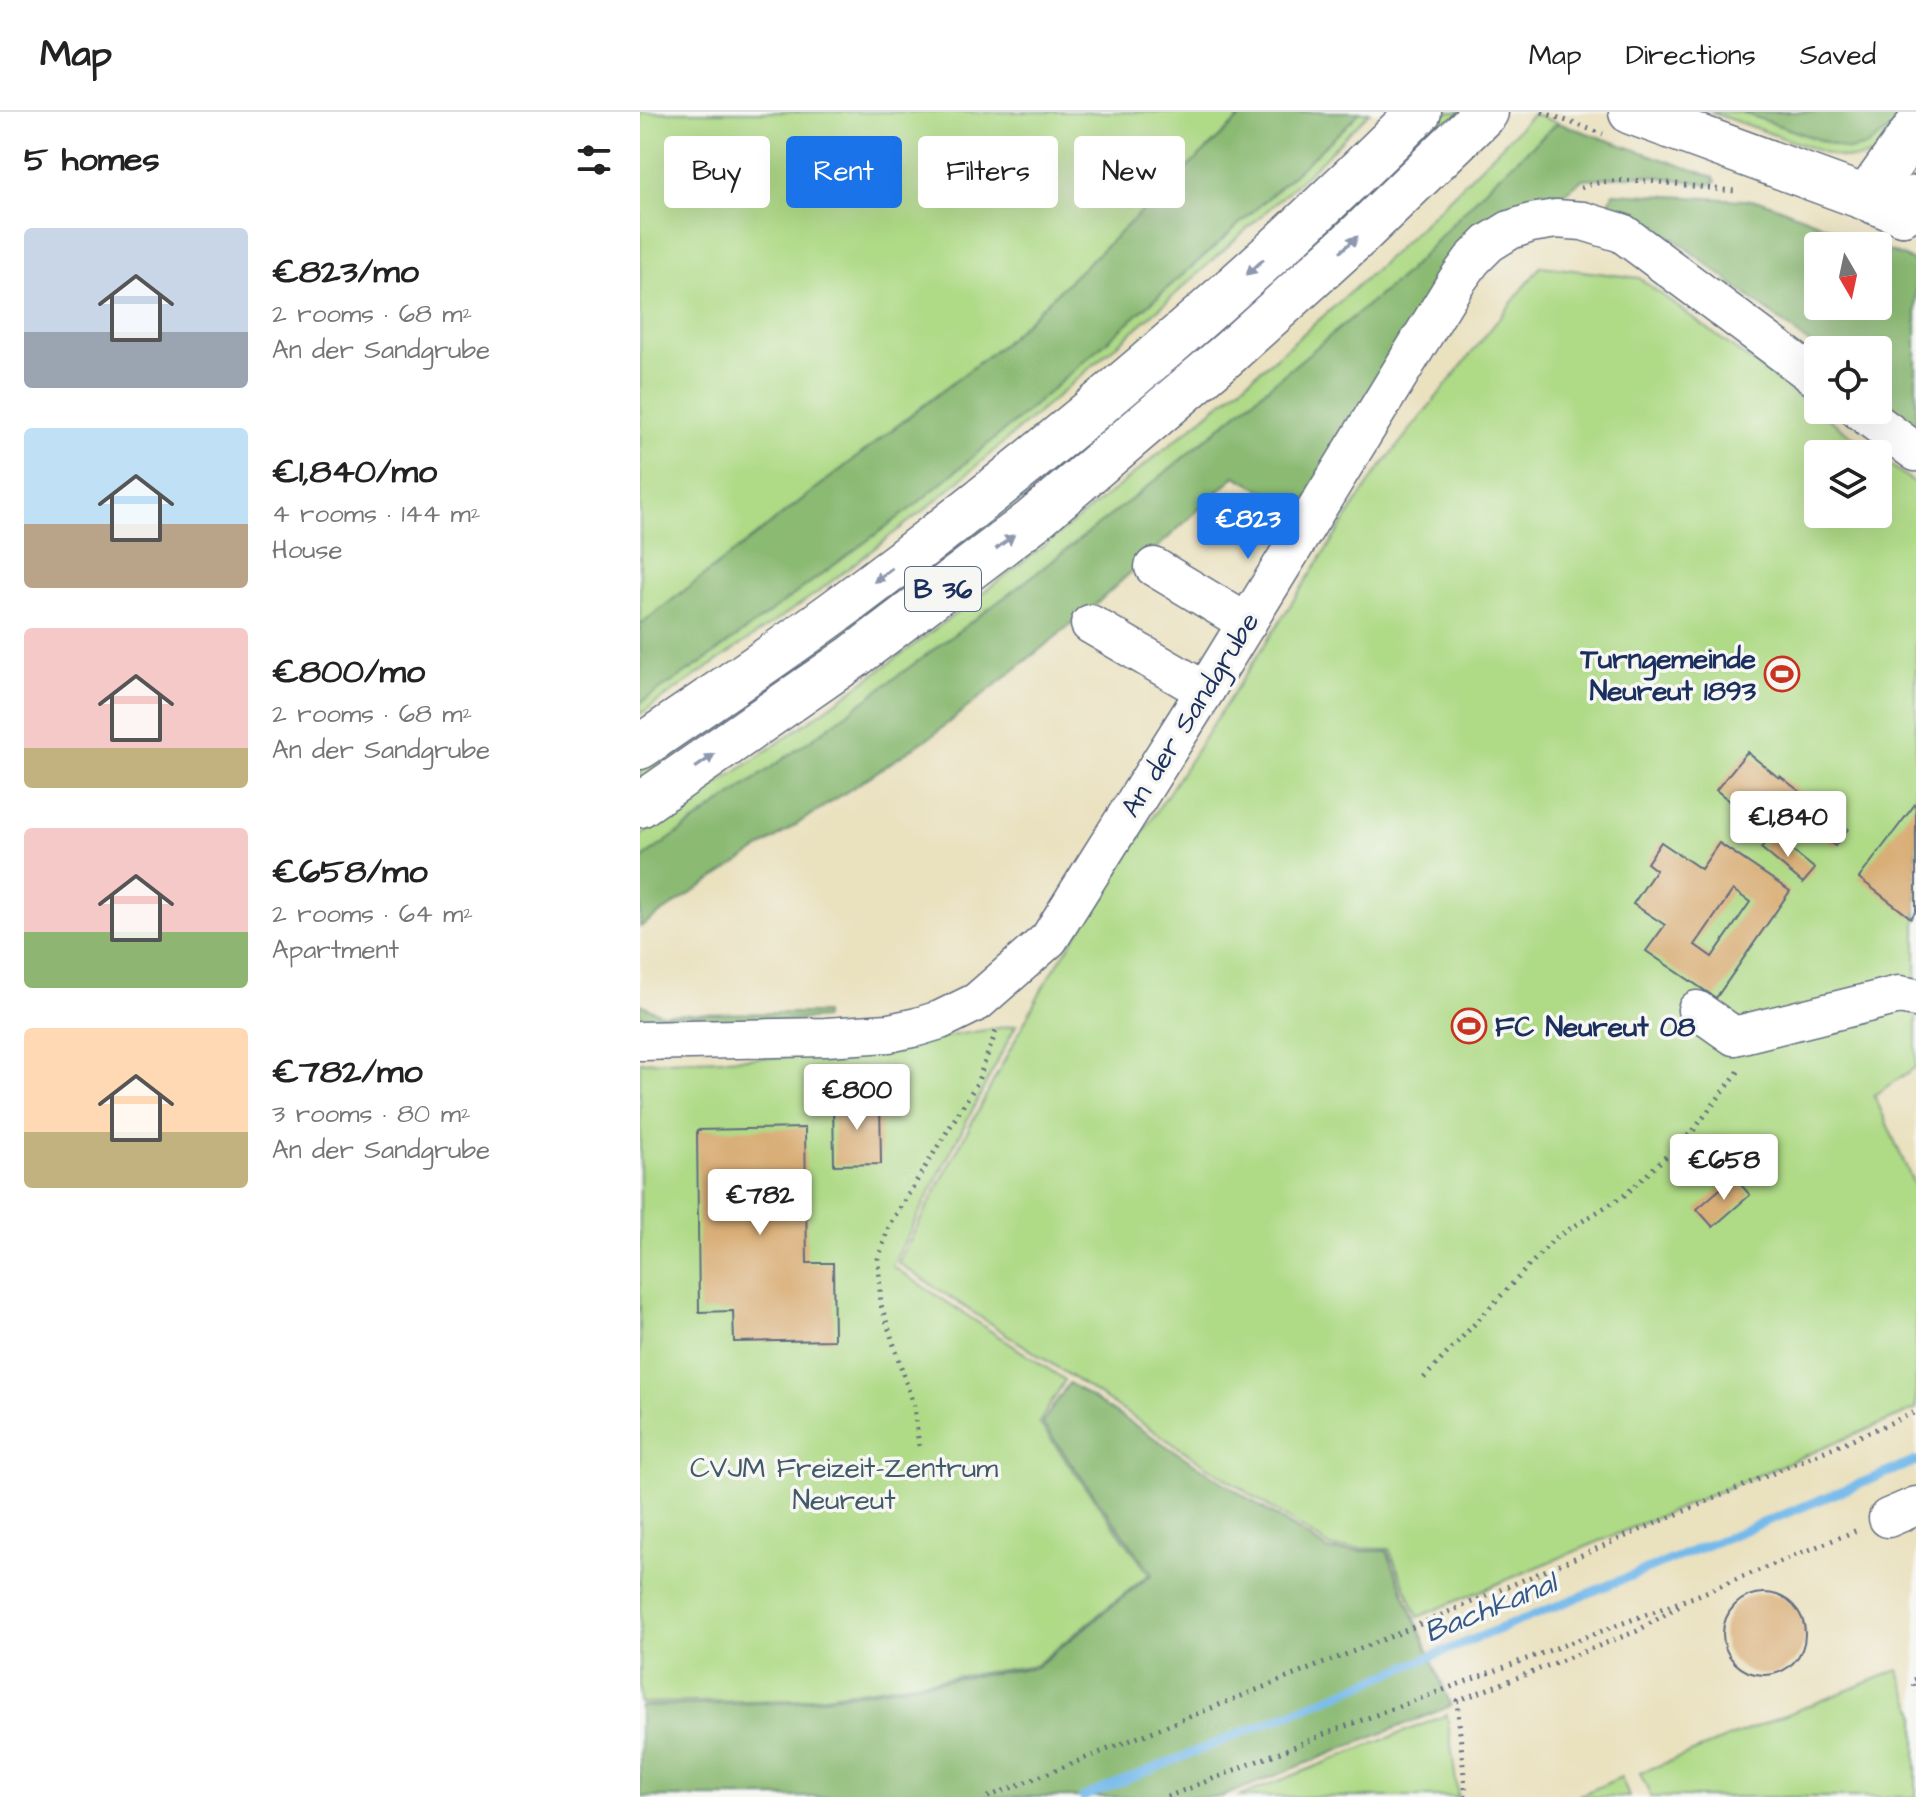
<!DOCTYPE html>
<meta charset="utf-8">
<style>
:root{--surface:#fff;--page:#f2f2f2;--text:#222;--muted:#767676;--line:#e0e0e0;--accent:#1a73e8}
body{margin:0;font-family:"Architects Daughter",sans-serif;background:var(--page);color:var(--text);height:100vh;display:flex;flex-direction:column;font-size:30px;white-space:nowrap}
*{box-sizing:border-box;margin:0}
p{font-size:26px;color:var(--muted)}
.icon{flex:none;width:44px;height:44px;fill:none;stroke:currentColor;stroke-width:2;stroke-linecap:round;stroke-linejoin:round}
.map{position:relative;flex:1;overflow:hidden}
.details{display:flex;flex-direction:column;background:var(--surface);width:640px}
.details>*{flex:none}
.guide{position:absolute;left:24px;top:24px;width:760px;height:72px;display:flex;gap:16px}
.needle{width:52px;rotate:171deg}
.buttons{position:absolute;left:1164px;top:120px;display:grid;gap:16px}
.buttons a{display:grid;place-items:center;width:88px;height:88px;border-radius:8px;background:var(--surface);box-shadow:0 8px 32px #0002;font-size:40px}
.price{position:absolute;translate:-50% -68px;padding:0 18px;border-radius:8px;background:#fff;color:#222;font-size:26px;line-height:52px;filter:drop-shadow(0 2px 4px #0008)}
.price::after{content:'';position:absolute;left:50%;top:48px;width:24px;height:18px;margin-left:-12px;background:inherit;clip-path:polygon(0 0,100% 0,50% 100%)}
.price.selected{background:var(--accent);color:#fff}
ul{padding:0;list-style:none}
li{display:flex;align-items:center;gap:24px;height:200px;padding:0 24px}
li span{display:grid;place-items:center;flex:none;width:224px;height:160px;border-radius:8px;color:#555}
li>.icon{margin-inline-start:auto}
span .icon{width:96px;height:96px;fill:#fffc;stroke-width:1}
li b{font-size:34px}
h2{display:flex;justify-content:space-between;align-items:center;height:96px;padding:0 24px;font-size:34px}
.chip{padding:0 28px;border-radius:8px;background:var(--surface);box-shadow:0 8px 32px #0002;font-size:28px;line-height:72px}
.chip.selected{background:var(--accent);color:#fff}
header{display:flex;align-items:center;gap:48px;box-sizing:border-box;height:112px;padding:0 40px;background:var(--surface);border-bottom:2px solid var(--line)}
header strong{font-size:38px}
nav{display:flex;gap:44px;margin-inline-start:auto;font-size:28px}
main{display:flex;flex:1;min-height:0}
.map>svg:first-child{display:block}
.green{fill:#afda86;stroke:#658472;stroke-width:2}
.forest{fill:#8bba73;stroke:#537468;stroke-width:2}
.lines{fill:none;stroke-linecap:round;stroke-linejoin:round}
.stream{stroke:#75b9eb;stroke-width:9}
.building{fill:#d9ae77;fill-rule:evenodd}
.minor-casing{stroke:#636d80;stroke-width:41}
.major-casing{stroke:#636d80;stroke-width:47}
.highway-casing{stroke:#636d80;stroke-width:47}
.path{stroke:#636d80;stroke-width:5;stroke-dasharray:2 6;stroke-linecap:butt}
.minor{stroke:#fff;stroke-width:38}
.major{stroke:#fff;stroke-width:44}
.highway{stroke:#fff;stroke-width:44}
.oneway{fill:#8d97ae}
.labels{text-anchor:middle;stroke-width:7;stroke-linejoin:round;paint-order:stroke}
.shield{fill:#f6f6f2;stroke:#5d6b8a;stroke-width:2}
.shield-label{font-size:26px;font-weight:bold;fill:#1b2f5e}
.poi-label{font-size:28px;font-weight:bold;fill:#1b2f5e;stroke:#f6f6f2;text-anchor:end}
.street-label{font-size:28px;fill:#1b2f5e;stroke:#f6f6f2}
.park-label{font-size:28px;fill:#405a68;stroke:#f6f6f2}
.water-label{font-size:30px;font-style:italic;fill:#365888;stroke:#f6f6f2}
</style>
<header>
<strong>Map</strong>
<nav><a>Map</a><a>Directions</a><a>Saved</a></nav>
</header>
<main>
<section class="details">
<h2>5 homes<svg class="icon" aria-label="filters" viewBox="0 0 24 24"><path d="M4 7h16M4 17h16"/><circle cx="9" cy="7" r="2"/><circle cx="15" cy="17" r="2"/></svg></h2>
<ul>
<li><span style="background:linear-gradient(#c9d6e8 65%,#9aa5b1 0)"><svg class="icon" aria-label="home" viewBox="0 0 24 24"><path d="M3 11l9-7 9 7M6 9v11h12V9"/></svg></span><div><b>€823/mo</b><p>2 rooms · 68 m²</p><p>An der Sandgrube</p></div></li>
<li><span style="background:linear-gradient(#bfe0f5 60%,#b9a48a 0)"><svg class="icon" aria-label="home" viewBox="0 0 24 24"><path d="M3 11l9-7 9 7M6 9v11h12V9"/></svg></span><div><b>€1,840/mo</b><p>4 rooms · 144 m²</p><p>House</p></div></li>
<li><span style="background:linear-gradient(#f6c9c9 75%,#c2b280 0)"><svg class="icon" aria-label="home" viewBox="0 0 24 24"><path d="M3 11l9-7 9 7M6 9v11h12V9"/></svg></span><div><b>€800/mo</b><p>2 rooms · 68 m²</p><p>An der Sandgrube</p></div></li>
<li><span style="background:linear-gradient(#f6c9c9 65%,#8fb573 0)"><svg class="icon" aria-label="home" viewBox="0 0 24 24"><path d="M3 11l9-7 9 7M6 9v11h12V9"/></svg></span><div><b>€658/mo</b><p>2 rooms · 64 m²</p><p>Apartment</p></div></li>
<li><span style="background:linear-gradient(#ffd9b3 65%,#c2b280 0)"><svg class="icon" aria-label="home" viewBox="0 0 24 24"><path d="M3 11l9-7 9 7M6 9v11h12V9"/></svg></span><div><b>€782/mo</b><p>3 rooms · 80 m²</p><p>An der Sandgrube</p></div></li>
</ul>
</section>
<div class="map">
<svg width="1276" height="1685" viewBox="0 0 1276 1685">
<rect width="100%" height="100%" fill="#f6f6f2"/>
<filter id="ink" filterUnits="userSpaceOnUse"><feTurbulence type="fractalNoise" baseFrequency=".0125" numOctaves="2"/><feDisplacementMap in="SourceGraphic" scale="16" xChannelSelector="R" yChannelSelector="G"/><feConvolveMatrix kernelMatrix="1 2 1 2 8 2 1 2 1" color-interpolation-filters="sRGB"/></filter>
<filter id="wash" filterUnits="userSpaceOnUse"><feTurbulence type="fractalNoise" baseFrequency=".006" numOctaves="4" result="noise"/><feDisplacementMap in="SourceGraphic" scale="32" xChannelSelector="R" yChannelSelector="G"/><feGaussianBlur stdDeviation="1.8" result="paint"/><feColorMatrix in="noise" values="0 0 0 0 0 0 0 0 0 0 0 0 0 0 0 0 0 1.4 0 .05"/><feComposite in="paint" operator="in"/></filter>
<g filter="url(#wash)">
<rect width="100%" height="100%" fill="#eae1bf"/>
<g class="green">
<polygon points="0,0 606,0 363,232 0,513"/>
<polygon points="720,0 730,0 679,51 529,188 293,391 175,482 0,602 0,591 64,549 274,394 385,301 563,145 699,21"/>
<polygon points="807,0 822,0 673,142 312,449 0,671 0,656 747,59"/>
<path d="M1070,0H1101L1208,38L1227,34L1253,15L1239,42C1222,47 1210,48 1194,44Z"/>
<path d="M893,2L918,11L852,70L765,162L515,369L377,476L179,622L0,748V724C166,616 325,498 479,374C573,298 667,222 755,139C802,94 848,48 893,2Z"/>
<polygon points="901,154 999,166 1236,342 1178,342 1178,402 1238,402 1238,344 1276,372 1276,955 1234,983 1276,1077 1276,1297 778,1505 749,1437 692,1436 258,1151 404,873 736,361"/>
<polygon points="376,913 252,1154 425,1268 399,1311 509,1462 396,1553 156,1588 0,1591 0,950 195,943"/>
<polygon points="1258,1558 1276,1602 1276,1685 1011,1685 1000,1661"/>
<polygon points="807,1603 818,1685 598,1685"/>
<polygon points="981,1665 989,1685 936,1685"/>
</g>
<g class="forest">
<polygon points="606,0 720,0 699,21 563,145 385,301 274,394 64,549 0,591 0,513 363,232"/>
<polygon points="1101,0 1265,0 1253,15 1227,34 1208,38"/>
<polygon points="918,11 1074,65 1076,70 1068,72 1005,63 943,67 915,88 891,93 659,397 595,364 454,494 293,623 0,815 0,748 179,622 377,476 515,369 765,162 852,70"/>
<polygon points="973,81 1122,89 1237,134 1178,134 1178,194 1238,194 1238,134 1276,150 1276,313 1238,284 1238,238 1178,238 1032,125 966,98"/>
<polygon points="0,892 21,902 184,901 184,906 0,916"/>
<polygon points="429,1271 690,1439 747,1439 811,1594 581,1685 0,1685 0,1594 156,1590 396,1555 512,1462 402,1311"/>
</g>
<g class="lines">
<polyline class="stream" points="443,1685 1276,1349"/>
</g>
<g id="blocks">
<g class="building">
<polygon points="1107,640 1139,666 1140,664 1208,717 1195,734 1177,720 1174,723 1133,692 1130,695 1121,688 1110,702 1103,696 1101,698 1076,678"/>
<polygon points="1276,691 1276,799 1271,806 1219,766"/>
<polygon points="1132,722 1175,757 1163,771 1121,736"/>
<path d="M1021,730L1061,757L1079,731L1150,779L1076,886L1006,839L1025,813L993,792L1016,758L1007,751ZM1093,778L1110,790L1072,845L1055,833Z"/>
<polygon points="240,987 241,1052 194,1053 193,988"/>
<polygon points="165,1016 167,1151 193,1151 194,1228 94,1230 93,1199 59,1200 57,1018"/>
<polygon points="1094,1065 1110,1083 1073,1115 1057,1097"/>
<circle cx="1124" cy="1522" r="41"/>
</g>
</g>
</g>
<g filter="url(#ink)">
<use href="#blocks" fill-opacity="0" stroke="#636d80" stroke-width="2"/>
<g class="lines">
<g class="minor-casing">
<g id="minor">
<polyline points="1219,298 1276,340"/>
<polyline points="514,455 607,511"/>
<polyline points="450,512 565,579"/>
<polyline points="1057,898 1094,924 1259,883 1276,886"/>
<polyline points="0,929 186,925 249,921 277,915 300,908 337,890 409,827 565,579 816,170 832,148 849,131 870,118 891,111 916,107 943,109 982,121 1178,267"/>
<polyline points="1248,1406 1276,1394"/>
</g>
</g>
<g class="major-casing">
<polyline id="major" points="991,0 1226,86 1262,101"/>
</g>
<g class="highway-casing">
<g id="highway">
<polyline points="1226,86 1276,16"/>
<polyline points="1263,101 1276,86"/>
<path d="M0,635C68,588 138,542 204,493C406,343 601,178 779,0"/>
<polyline points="0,693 213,545 392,409 589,241 718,124 846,0"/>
</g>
</g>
<g class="path">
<polyline points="902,0 963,22"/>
<path d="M941,76C984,58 1052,77 1098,79"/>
<polyline points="784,1266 915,1126 985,1083 1053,1019 1101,956"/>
<polyline points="279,1334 274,1295 241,1193 238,1147 250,1112 337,971 357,917"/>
<polyline points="1276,1567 1272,1569 1276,1580"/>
<polyline points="348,1685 757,1522 1276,1300"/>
<polyline points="527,1685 698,1617 1056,1484 1220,1417"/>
<polyline points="826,1685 817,1589 997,1519 1043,1492"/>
</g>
<use href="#minor" class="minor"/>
<use href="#major" class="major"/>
<use href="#highway" class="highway"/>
</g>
<defs><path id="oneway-solid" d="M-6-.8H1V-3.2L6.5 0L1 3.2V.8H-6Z" transform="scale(2)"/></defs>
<g class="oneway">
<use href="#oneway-solid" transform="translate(709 132) rotate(-42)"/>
<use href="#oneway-solid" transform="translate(615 155) rotate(138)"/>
<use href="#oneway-solid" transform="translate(365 430) rotate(-37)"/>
<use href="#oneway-solid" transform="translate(243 463) rotate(142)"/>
<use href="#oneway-solid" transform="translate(65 649) rotate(-35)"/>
</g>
</g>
<defs>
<g id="stadium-ring" transform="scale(1.8)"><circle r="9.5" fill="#f6f6f2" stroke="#c8321e" stroke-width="1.5"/><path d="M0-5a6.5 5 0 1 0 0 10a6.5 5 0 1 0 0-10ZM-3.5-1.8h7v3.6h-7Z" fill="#c8321e"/></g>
</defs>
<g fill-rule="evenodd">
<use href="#stadium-ring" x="1142" y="562"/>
<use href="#stadium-ring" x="829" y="914"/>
</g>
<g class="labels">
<rect class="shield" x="265" y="455" width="76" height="44" rx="6"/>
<g class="shield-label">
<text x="303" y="486">B 36</text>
</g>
<g class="poi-label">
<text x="1116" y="556">Turngemeinde<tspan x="1116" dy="32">Neureut 1893</tspan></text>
<text x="855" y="924" text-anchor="start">FC Neureut 08</text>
</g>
<g class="street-label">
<text transform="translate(549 602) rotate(-58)" y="10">An der Sandgrube</text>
</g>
<g class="park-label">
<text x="204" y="1365">CVJM Freizeit-Zentrum<tspan x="204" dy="32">Neureut</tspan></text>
</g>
<g class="water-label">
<text transform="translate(850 1495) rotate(-22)" y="10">Bachkanal</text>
</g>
</g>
</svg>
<div class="buttons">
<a><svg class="needle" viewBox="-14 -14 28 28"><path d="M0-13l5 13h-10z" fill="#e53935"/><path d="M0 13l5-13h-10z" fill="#767676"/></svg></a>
<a><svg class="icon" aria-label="locate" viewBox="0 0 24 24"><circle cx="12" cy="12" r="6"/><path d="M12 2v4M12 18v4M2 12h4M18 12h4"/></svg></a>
<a><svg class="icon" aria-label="layers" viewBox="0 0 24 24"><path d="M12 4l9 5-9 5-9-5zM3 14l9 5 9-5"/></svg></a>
</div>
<b class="price selected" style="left:608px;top:449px">€823</b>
<b class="price" style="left:1148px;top:747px">€1,840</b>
<b class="price" style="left:217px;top:1020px">€800</b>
<b class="price" style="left:1084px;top:1090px">€658</b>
<b class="price" style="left:120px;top:1125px">€782</b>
<div class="guide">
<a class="chip">Buy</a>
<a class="chip selected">Rent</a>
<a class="chip">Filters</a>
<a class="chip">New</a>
</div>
</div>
</main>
